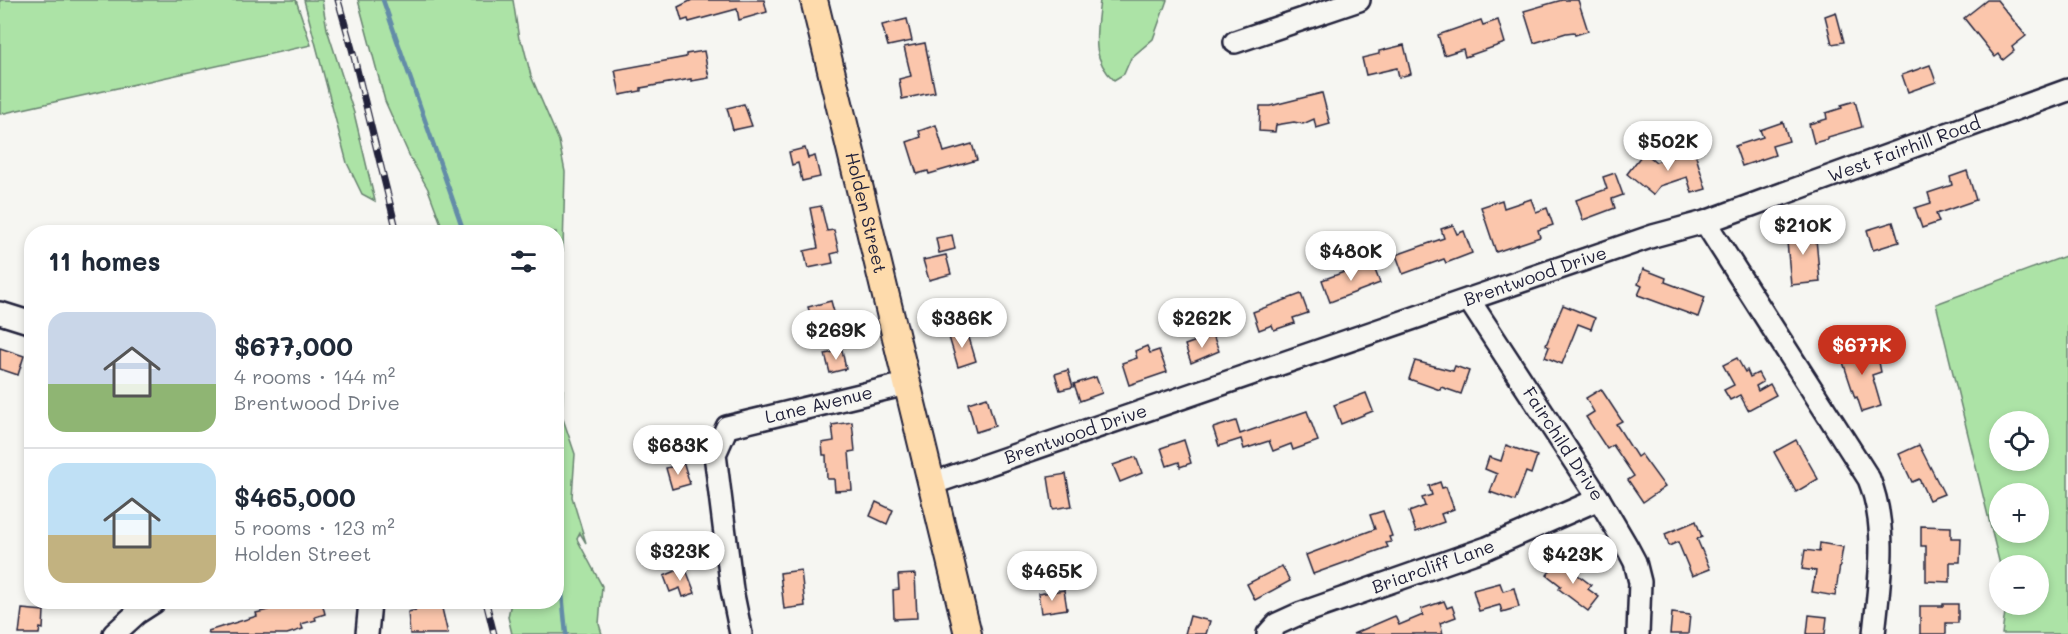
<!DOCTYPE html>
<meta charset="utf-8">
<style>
:root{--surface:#fff;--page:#f2f2f3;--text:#1f2937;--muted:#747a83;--line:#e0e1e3;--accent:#c8321e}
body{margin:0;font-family:Mali,sans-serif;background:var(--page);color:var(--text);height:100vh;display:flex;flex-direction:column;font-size:22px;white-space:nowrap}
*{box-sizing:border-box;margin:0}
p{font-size:20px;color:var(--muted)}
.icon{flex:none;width:33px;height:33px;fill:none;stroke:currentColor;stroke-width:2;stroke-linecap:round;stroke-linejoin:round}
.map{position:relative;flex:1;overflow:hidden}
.side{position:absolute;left:24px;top:225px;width:540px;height:384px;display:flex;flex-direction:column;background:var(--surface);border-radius:24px;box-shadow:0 3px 9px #0003}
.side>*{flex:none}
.buttons{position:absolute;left:1989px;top:411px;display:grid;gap:12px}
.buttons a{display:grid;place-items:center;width:60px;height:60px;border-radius:50%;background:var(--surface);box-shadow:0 3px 9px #0003;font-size:30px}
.price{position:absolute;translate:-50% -51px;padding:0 14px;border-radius:21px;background:#fff;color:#222;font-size:20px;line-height:39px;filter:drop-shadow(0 2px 3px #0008)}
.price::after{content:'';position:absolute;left:50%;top:36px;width:18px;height:14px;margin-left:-9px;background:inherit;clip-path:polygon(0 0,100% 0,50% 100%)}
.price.current{background:var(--accent);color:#fff}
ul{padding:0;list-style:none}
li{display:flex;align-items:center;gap:18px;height:150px;padding:0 24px}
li+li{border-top:2px solid var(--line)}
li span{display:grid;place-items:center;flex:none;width:168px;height:120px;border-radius:18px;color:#555}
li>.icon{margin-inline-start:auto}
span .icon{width:72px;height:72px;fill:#fffc;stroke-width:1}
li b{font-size:26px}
h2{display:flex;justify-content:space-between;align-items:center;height:72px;padding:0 24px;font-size:26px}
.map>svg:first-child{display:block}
.green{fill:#ace3a6;stroke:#678270;stroke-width:1.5;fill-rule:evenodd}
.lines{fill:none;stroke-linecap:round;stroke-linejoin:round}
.stream{stroke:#638ca8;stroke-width:4.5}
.building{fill:#fbc6ac;stroke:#22223b;stroke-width:1.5}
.minor-casing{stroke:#22223b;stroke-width:26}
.major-casing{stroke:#22223b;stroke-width:30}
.minor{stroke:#f6f6f2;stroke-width:21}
.major{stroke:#fedbac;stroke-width:26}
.rail-casing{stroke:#22223b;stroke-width:7}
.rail{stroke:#f6f6f2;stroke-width:4.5;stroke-dasharray:14;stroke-linecap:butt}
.labels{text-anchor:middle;stroke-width:5;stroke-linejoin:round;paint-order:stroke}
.street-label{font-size:18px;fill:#22223b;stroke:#f6f6f2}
</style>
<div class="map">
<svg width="2068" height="634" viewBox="0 0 2068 634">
<rect width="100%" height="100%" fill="#f6f6f2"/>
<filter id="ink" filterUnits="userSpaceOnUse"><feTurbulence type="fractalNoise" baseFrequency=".0167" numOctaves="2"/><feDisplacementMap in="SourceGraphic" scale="12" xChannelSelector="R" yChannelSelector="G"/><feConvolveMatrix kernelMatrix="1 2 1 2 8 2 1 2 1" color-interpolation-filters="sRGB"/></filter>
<g filter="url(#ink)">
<g class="green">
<polygon points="0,0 296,0 311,45 0,114"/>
<polygon points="304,0 322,0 327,29 354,113 375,201 362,194 347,163"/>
<polygon points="358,0 513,0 519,39 523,44 531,76 559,141 565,172 563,250 557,267 556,232 444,232 428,189 410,157 385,101"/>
<path d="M1100,0H1167L1153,39L1131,58L1124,74L1114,80C1089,57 1097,31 1100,0Z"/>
<path d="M2068,255V634H2002L2006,605L2038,604V566L2000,565L1936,304ZM2000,422H2038V460H2000ZM2000,494H2038V532H2000Z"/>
<polygon points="557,362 563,387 562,416 575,454 572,497 586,543 580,533 577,539 602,586 599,624 602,634 512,634 508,617 511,602 556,602"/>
</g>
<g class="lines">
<g class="stream">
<polyline points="383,0 464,232"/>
<polyline points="556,533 566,634"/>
</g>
</g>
<g class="building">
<polygon points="692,0 764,0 767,12 739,20 737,9 689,22 688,19 682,21 678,7"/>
<polygon points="1562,0 1578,0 1588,31 1575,35 1574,32 1566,33 1534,43 1524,11"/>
<polygon points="1987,0 1997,0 2026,36 2012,47 2014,51 2003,60 1999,54 1995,57 1964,18"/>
<polygon points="1836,12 1844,42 1832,44 1825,16"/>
<polygon points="907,19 912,41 888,46 882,25"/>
<polygon points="1481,20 1483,25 1498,20 1505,43 1465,57 1463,49 1444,55 1438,35"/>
<polygon points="925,43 935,92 902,99 899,79 911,76 904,47"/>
<polygon points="1404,45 1411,74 1399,77 1397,68 1366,75 1362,58 1379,54 1379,51"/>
<polygon points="704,51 709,78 691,81 691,79 641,88 641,91 620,95 615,70 686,57 686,54"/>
<polygon points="1930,65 1936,82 1908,92 1902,75"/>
<polygon points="1322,93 1330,124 1316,128 1314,119 1303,124 1294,122 1276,125 1275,132 1259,131 1260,106 1270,106"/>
<polygon points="1855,101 1862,127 1828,137 1828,139 1814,143 1809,124 1827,119 1826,113 1842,108 1841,105"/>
<polygon points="744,104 752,126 733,130 727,108"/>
<polygon points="1783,122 1789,141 1772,146 1775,155 1742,166 1735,146 1763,137 1760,130"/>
<polygon points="936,125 944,152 972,144 977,160 929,174 928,171 917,174 907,142 921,137 919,131"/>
<polygon points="805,148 808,158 815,156 820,177 802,181 798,163 792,165 789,152"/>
<polygon points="1694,150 1706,189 1692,193 1687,177 1660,186 1653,195 1627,174 1644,152 1656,162"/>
<polygon points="1967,171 1976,200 1936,214 1939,222 1922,228 1915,208 1931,203 1928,193 1952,185 1950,177"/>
<polygon points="1615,173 1623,195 1612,199 1615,208 1583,220 1576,200 1607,189 1603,177"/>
<polygon points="1531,199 1536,212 1547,208 1553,225 1538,230 1540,237 1496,252 1481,207 1502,200 1504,208"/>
<polygon points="821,206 827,231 834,230 839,252 831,254 833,263 808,268 804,251 818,248 810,208"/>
<polygon points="1893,222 1899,242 1873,250 1867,230"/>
<polygon points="1453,225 1457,234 1464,231 1472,253 1446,263 1444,259 1403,274 1396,255 1444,238 1441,229"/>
<polygon points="1815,228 1820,282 1791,285 1786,231"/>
<polygon points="952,235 955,249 939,253 936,238"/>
<polygon points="946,255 951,274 929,280 923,260"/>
<polygon points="1372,262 1380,283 1330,302 1322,280"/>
<polygon points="1643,269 1666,278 1665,282 1705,297 1698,317 1638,295 1642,286 1638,284"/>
<polygon points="1301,294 1308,313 1293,318 1295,323 1274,330 1272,325 1259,330 1253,312"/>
<polygon points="831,301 837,323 829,325 830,330 816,334 808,307"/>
<polygon points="1563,305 1595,318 1591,329 1578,324 1562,364 1545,357 1549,347 1546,345"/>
<polygon points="967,331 976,361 958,367 949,337"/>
<polygon points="1213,335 1219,351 1191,363 1185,345"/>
<polygon points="1861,343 1866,357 1872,355 1879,362 1881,372 1872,375 1881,406 1862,412 1857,397 1855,398 1839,350"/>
<polygon points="1147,346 1150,353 1159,350 1167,372 1129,385 1122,363 1137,358 1135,351"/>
<polygon points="0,348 24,356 18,375 0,369"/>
<polygon points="842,350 846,369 830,373 825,354"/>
<polygon points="1737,358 1745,372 1747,370 1750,377 1758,373 1763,382 1756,386 1758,391 1770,384 1776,395 1748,410 1740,395 1730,400 1724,390 1734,385 1723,365"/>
<polygon points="1415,361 1453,371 1455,366 1469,371 1461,394 1441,387 1440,390 1409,379"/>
<polygon points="1068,370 1073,387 1060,390 1055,374"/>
<polygon points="1096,377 1102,393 1080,401 1074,384"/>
<polygon points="1601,389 1622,421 1616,424 1637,457 1641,454 1665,487 1643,502 1628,480 1634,476 1613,445 1607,449 1586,417 1594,412 1586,398"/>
<polygon points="1366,393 1373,411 1341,424 1334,405"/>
<polygon points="987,397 995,426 976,432 968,403"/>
<polygon points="1307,411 1318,441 1293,450 1291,444 1273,451 1269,441 1244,449 1241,439 1219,446 1213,428 1236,421 1240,434"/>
<polygon points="852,422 855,451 849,452 852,490 835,491 834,479 827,479 826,455 823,455 822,443 834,441 832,425"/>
<polygon points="1184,440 1191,463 1180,467 1179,462 1167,466 1161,448"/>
<polygon points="1796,440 1818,479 1796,492 1774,452"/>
<polygon points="1506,445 1537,456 1531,474 1526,472 1515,501 1490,492 1497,474 1485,469 1489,457 1501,461"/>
<polygon points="1919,445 1944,494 1929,500 1919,479 1912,482 1899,454"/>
<polygon points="1136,457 1142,473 1120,482 1113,465"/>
<polygon points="684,464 690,484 672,489 666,468"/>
<polygon points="1066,474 1072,506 1053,509 1048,477"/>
<polygon points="1440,482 1442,488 1446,487 1454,509 1441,514 1444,522 1416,532 1409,512 1425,506 1422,498 1432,495 1429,486"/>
<polygon points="876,502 893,510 887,524 870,516"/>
<polygon points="1383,511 1392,536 1389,537 1391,542 1386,543 1388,547 1313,574 1306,555 1375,529 1370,515"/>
<polygon points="1696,521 1702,537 1697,539 1710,569 1692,576 1678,542 1669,546 1665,534"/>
<polygon points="1921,526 1951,527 1951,538 1961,538 1960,562 1950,562 1950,582 1926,581 1926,546 1921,546"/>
<polygon points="1820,543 1843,547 1835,596 1812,592 1816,571 1802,569 1805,550 1819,552"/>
<polygon points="1558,560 1591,585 1588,589 1599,597 1588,611 1559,589 1561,586 1547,575"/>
<polygon points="1282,566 1290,581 1255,600 1247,584"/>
<polygon points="685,567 695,593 683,597 680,588 670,592 664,576"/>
<polygon points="801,570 805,606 784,609 780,573"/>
<polygon points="915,574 917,618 894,619 893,590 899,589 898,575"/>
<polygon points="1500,583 1503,591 1514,588 1519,607 1502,612 1500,605 1479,611 1473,590"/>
<polygon points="1064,590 1067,609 1041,613 1038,594"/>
<polygon points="1444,601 1447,608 1452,606 1456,617 1440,623 1443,634 1353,634 1395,616 1399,625 1423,615 1421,609"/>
<polygon points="294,602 295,605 306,602 322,602 325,614 315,617 316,620 301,624 303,629 287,634 209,634 208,631 257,616 256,613 268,610 267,607"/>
<polygon points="414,602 436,602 437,605 441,604 448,634 410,634 408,612 416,610"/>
<polygon points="1943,604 1958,604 1958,623 1946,623 1946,634 1920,634 1920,606 1943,606"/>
<polygon points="22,609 44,611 43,629 40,628 39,634 19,634"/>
<polygon points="1672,613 1690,615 1688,634 1670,634"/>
<polygon points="1809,615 1827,617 1825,634 1807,634"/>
<polygon points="1190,616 1210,621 1206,634 1185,634"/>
</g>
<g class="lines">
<g class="minor-casing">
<g id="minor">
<polyline points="1235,42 1359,0"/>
<path id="s1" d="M1705,222L2068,90"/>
<path id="s2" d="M1469,300L1599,499L1626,545L1635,562L1640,582L1638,634"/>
<polyline points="0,313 32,323"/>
<path id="s3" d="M931,484L1653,236L1705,222L1869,479C1889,530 1879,582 1874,634"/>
<polyline points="114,634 137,613 154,602"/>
<polyline points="367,634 370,602"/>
<path id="s4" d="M741,634L732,590L715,454L727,427L906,384"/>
<path id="s5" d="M1268,634L1277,624L1299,614L1487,548L1599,499"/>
</g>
</g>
<g class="major-casing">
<g id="major">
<path id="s6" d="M814,0L968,634"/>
</g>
</g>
<use href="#minor" class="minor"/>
<use href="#major" class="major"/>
<g class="rail-casing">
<g id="rail">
<polyline points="338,0 352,49 397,232"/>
<polyline points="486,602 494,634"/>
</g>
</g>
<use href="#rail" class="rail"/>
</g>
</g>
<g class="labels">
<g class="street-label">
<text dy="6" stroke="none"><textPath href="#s1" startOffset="212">West Fairhill Road</textPath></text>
<text dy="6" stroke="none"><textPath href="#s6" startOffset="219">Holden Street</textPath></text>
<text dy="6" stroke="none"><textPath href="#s3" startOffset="639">Brentwood Drive</textPath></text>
<text dy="6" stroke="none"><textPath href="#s4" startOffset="306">Lane Avenue</textPath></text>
<text dy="6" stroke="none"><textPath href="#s3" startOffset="153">Brentwood Drive</textPath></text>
<text dy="6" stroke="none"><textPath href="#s2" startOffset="172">Fairchild Drive</textPath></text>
<text dy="6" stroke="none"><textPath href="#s5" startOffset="180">Briarcliff Lane</textPath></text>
</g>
</g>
</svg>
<div class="buttons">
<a><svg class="icon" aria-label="locate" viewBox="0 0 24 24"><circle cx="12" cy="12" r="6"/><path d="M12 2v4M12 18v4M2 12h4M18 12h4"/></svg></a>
<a>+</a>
<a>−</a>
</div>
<b class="price" style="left:1668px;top:172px">$502K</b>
<b class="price" style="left:1803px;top:256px">$210K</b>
<b class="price" style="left:1351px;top:282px">$480K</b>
<b class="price" style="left:962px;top:349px">$386K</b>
<b class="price" style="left:1202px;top:349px">$262K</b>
<b class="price" style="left:836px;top:361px">$269K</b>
<b class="price current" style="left:1862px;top:376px">$677K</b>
<b class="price" style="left:678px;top:476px">$683K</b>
<b class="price" style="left:680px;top:582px">$323K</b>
<b class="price" style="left:1573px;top:585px">$423K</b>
<b class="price" style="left:1052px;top:602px">$465K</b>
<section class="side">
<h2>11 homes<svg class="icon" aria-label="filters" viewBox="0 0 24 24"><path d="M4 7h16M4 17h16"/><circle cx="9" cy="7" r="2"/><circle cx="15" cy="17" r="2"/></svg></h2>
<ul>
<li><span style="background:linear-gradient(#c9d6e8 60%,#8fb573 0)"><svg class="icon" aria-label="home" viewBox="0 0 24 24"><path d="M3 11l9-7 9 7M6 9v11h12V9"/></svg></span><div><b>$677,000</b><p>4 rooms · 144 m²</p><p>Brentwood Drive</p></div></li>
<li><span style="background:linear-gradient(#bfe0f5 60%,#c2b280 0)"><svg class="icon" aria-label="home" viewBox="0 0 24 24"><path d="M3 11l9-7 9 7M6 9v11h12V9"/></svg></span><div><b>$465,000</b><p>5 rooms · 123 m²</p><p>Holden Street</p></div></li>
</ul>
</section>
</div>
